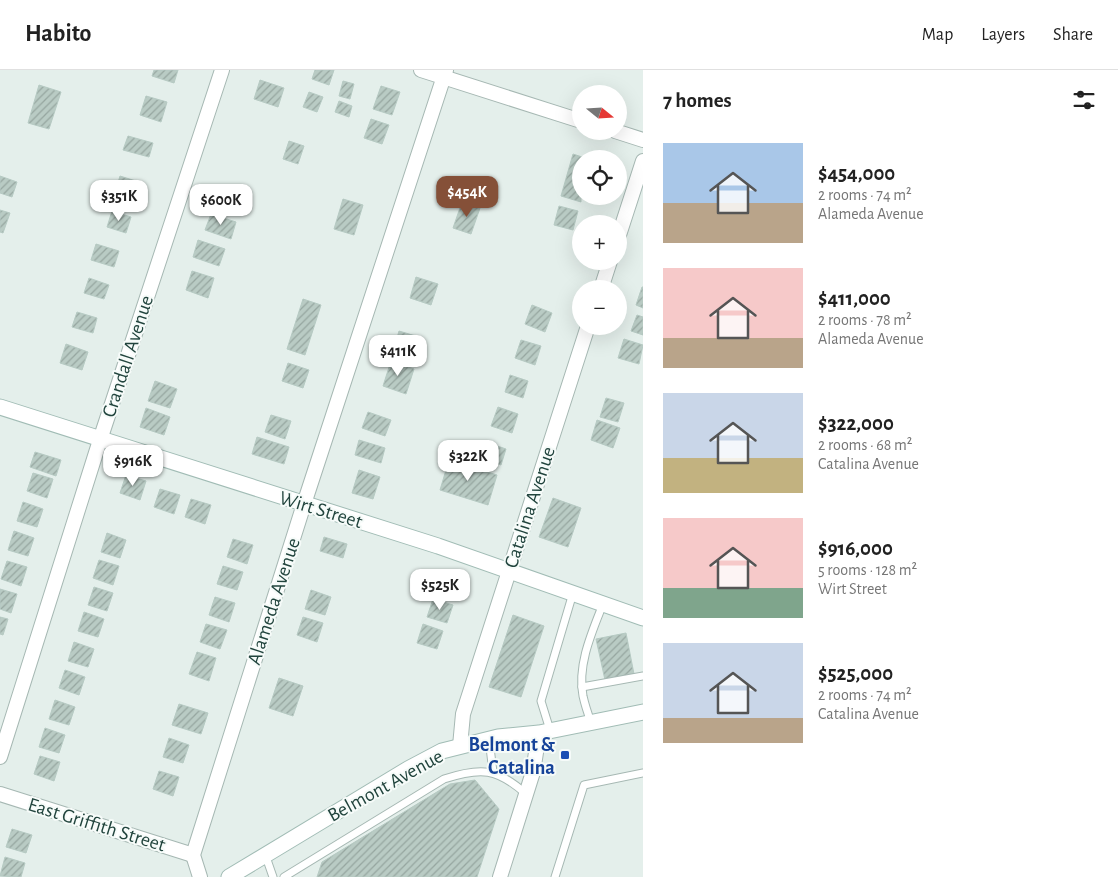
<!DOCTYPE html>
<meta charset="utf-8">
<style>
:root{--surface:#fff;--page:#f6f6f6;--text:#222;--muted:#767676;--line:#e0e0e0;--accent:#855038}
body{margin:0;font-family:"Alegreya Sans",sans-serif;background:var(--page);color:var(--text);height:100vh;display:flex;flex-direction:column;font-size:19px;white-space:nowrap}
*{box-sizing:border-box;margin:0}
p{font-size:16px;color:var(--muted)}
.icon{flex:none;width:28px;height:28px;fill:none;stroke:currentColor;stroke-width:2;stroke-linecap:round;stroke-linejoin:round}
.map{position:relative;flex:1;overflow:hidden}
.sheet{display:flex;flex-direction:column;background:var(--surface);width:475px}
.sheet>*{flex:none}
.needle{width:32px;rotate:108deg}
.buttons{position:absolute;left:572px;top:15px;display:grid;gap:10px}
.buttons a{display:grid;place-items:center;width:55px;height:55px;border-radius:50%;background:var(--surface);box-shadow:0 5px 20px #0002;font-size:25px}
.price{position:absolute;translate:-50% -42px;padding:0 11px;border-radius:10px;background:#fff;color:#222;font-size:16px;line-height:32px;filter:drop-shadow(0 1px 2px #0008)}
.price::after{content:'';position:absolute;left:50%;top:30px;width:15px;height:11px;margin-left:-8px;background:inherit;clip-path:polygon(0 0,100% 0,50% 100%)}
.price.selected{background:var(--accent);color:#fff}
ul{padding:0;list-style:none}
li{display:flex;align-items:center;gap:15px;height:125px;padding:0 20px}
li span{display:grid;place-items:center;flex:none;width:140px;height:100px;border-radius:0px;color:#555}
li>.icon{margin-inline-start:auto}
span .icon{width:60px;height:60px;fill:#fffc;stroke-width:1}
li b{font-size:21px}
h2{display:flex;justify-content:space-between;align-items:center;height:60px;padding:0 20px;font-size:21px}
header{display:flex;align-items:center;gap:30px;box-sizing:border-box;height:70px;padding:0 25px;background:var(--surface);border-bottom:1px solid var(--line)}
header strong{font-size:24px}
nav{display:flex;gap:28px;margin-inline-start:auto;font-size:18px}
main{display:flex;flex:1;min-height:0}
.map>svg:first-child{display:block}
.building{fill:url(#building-hatch);stroke:#b6cac3}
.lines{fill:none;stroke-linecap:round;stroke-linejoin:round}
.service-casing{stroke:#a6b8b3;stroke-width:9}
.minor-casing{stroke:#a6b8b3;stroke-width:16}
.secondary-casing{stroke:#a1bcb5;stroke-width:17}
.service{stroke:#fff;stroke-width:7}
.minor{stroke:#fff;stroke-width:14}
.secondary{stroke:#fff;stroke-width:15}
.transit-dot{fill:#1a4fb4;stroke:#f6fbf9;stroke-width:2}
.labels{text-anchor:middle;stroke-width:4;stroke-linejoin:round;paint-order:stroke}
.street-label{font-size:20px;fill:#21443d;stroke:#f6fbf9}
.transit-label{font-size:20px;font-weight:bold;fill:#164399;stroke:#f6fbf9;text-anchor:end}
</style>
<header>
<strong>Habito</strong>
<nav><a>Map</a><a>Layers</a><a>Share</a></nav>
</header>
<main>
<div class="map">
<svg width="643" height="807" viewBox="0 0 643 807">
<defs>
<pattern id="building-hatch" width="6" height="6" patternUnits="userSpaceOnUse" patternTransform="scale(1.25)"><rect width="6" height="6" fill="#b9cbc4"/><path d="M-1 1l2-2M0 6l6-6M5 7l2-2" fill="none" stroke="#96a6a0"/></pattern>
</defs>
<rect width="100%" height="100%" fill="#e4efeb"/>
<g class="building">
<polygon points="154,0 178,0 174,13 152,6"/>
<polygon points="315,0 334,0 329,15 312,9"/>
<polygon points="260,10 284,18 278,37 254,29"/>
<polygon points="343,11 354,14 350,29 339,26"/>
<polygon points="39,15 61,22 49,59 28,53"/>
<polygon points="381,16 400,22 392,45 373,39"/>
<polygon points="309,22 323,27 317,42 303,37"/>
<polygon points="146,26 167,32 161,52 140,45"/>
<polygon points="339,31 352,36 349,47 335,42"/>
<polygon points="371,49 389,55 382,74 364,68"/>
<polygon points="128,66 153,73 149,87 123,80"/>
<polygon points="289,71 304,76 298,94 283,89"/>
<polygon points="573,84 588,89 581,89 581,132 561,126"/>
<polygon points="0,106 17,112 12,127 0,123"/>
<polygon points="120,106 142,113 136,130 115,123"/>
<polygon points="343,129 363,135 354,165 334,159"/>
<polygon points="462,132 480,138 471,164 453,158"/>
<polygon points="559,136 578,141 573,160 554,155"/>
<polygon points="0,140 10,143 3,163 0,162"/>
<polygon points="112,141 131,147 126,163 107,157"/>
<polygon points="211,144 236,152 231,169 205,160"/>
<polygon points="198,170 225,179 219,196 193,187"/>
<polygon points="96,174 119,181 114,197 91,190"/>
<polygon points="192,201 214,208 208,228 186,220"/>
<polygon points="416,207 438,214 431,235 410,228"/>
<polygon points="89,208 109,215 104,229 84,223"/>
<polygon points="642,217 643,217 643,238 636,235"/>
<polygon points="303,229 321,235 305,285 287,279"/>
<polygon points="532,235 552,243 545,262 525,254"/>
<polygon points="77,242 97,248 93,263 72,257"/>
<polygon points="637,245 643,247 643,265 631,261"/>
<polygon points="399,261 419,267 413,288 393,282"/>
<polygon points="624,269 643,275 639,294 618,288"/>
<polygon points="521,270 541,276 535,295 515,288"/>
<polygon points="66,274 88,282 82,300 60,293"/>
<polygon points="391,291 414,299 406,324 383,316"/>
<polygon points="288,293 309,300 303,318 282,311"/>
<polygon points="510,305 528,311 523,328 505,322"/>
<polygon points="155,311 177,319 170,338 148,331"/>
<polygon points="606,328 624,333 618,352 600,347"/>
<polygon points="498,337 518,344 512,363 491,356"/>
<polygon points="146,338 170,347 164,365 140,357"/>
<polygon points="368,342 391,350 385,366 362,358"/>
<polygon points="271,345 291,351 285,369 265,362"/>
<polygon points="597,350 620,358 613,378 591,370"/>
<polygon points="257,367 289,377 284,394 252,384"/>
<polygon points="359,370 385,378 381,393 355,385"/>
<polygon points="486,372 506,379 501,395 480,388"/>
<polygon points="35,382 61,390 56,406 30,397"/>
<polygon points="449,390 497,405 488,435 440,420"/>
<polygon points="359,400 380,407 373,429 352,423"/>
<polygon points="33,403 53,409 47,428 27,421"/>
<polygon points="126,405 146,411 140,430 120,423"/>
<polygon points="160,419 180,425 174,444 154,437"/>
<polygon points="553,428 581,438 568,477 539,467"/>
<polygon points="191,429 211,435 205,454 185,447"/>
<polygon points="23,432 43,439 37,457 17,451"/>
<polygon points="14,461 34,468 28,486 8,480"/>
<polygon points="107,463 126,470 120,488 101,482"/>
<polygon points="324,467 347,474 343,488 320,481"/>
<polygon points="233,469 253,475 247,494 227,487"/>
<polygon points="99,490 119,496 113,515 93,508"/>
<polygon points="7,491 27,497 21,516 1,509"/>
<polygon points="223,496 243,502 237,520 217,514"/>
<polygon points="94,517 113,523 107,541 88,535"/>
<polygon points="0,519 17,524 11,543 0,539"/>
<polygon points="311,520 331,527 325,545 305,539"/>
<polygon points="215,527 235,533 229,552 209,545"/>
<polygon points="433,529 453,535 447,553 427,547"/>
<polygon points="84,542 104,549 98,567 78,561"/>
<polygon points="513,545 544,556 521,627 489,617"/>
<polygon points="0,547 8,549 3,565 0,564"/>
<polygon points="303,547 323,553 317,572 297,565"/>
<polygon points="206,554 227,560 220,579 200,572"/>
<polygon points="423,554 443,561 437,579 417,573"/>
<polygon points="626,563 634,604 605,610 596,569"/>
<polygon points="74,572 94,579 88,597 68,591"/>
<polygon points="197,582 216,588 209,611 189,604"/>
<polygon points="65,600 85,607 79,625 59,618"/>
<polygon points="279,608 303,616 293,646 269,638"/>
<polygon points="55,630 75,637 69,655 49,649"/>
<polygon points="179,634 208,643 201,664 172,655"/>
<polygon points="45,658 65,665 59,683 39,677"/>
<polygon points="169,668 189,675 183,693 163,687"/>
<polygon points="40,686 60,692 54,711 34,704"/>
<polygon points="159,701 179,707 173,726 153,719"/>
<polygon points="475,710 499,739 477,807 317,807 322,792 450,714"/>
<polygon points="12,759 32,765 26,783 6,777"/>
<polygon points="5,787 25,793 21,807 0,806"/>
</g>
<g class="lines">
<g class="service-casing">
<g id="service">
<polyline points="582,617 643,606"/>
<path d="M591,652C588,644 585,635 583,626C577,595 592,562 603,534"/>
<polyline points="550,660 541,631 573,523"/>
<polyline points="489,669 493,702"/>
<polyline points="265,784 273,807"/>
<path d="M284,807L444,709C481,697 497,698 526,724"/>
<polyline points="555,807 584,715 643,703"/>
</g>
</g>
<g class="minor-casing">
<g id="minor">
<polyline points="421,0 581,51"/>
<polyline points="615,61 643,70"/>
<polyline points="619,165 643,91"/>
<polyline points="601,219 610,191"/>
<polyline points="460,676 463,644 588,256"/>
<polyline points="0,687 100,370 222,0"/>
<polyline points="0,724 193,785"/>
<polyline points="200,807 193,785 304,434 446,0"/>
<polyline points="500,807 533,702 539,663"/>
</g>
</g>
<g class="secondary-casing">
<g id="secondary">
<polyline points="0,337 438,476 643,548"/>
<polyline points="229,807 408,699 442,681 498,667 539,663 643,642"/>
</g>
</g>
<use href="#service" class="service"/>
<use href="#minor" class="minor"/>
<use href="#secondary" class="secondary"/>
</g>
<rect class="transit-dot" x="560" y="680" width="10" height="10" rx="2.5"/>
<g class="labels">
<g class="street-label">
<text transform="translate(127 286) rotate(-72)" y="7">Crandall Avenue</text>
<text transform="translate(529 437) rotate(-72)" y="7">Catalina Avenue</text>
<text transform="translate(321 439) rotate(17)" y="7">Wirt Street</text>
<text transform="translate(273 531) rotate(-72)" y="7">Alameda Avenue</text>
<text transform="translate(385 715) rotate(-29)" y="7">Belmont Avenue</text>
<text transform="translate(97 754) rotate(17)" y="7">East Griffith Street</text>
</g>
<g class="transit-label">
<text x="555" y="681">Belmont &amp;<tspan x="555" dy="23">Catalina</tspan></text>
</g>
</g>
</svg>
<div class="buttons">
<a><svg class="needle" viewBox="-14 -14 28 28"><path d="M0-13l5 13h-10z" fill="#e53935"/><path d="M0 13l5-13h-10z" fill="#767676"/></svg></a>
<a><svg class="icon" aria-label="locate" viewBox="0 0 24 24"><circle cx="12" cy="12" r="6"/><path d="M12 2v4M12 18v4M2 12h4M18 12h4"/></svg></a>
<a>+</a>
<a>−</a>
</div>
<b class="price selected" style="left:467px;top:148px">$454K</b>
<b class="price" style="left:119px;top:152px">$351K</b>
<b class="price" style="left:221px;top:156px">$600K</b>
<b class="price" style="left:398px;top:307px">$411K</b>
<b class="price" style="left:468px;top:412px">$322K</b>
<b class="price" style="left:133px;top:417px">$916K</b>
<b class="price" style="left:440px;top:541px">$525K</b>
</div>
<section class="sheet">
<h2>7 homes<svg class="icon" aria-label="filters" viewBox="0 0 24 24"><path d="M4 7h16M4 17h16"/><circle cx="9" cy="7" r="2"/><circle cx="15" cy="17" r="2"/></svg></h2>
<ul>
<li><span style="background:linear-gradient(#a9c7e8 60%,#b9a48a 0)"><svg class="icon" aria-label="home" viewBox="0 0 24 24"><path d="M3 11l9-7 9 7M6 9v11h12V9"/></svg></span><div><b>$454,000</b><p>2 rooms · 74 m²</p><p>Alameda Avenue</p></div></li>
<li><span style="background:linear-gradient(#f6c9c9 70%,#b9a48a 0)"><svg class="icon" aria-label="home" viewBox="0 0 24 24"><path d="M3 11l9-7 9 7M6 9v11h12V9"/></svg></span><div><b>$411,000</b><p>2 rooms · 78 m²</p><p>Alameda Avenue</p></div></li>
<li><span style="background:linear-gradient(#c9d6e8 65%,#c2b280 0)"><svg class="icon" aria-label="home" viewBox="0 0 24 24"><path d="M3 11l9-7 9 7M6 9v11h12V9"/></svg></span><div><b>$322,000</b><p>2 rooms · 68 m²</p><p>Catalina Avenue</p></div></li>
<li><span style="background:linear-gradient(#f6c9c9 70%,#7fa58c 0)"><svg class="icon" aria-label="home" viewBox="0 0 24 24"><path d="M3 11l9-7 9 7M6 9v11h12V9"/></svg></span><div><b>$916,000</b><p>5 rooms · 128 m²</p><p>Wirt Street</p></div></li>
<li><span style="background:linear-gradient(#c9d6e8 75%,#b9a48a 0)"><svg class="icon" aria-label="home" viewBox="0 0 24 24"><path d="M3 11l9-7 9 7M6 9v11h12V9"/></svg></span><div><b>$525,000</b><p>2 rooms · 74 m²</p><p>Catalina Avenue</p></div></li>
</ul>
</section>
</main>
